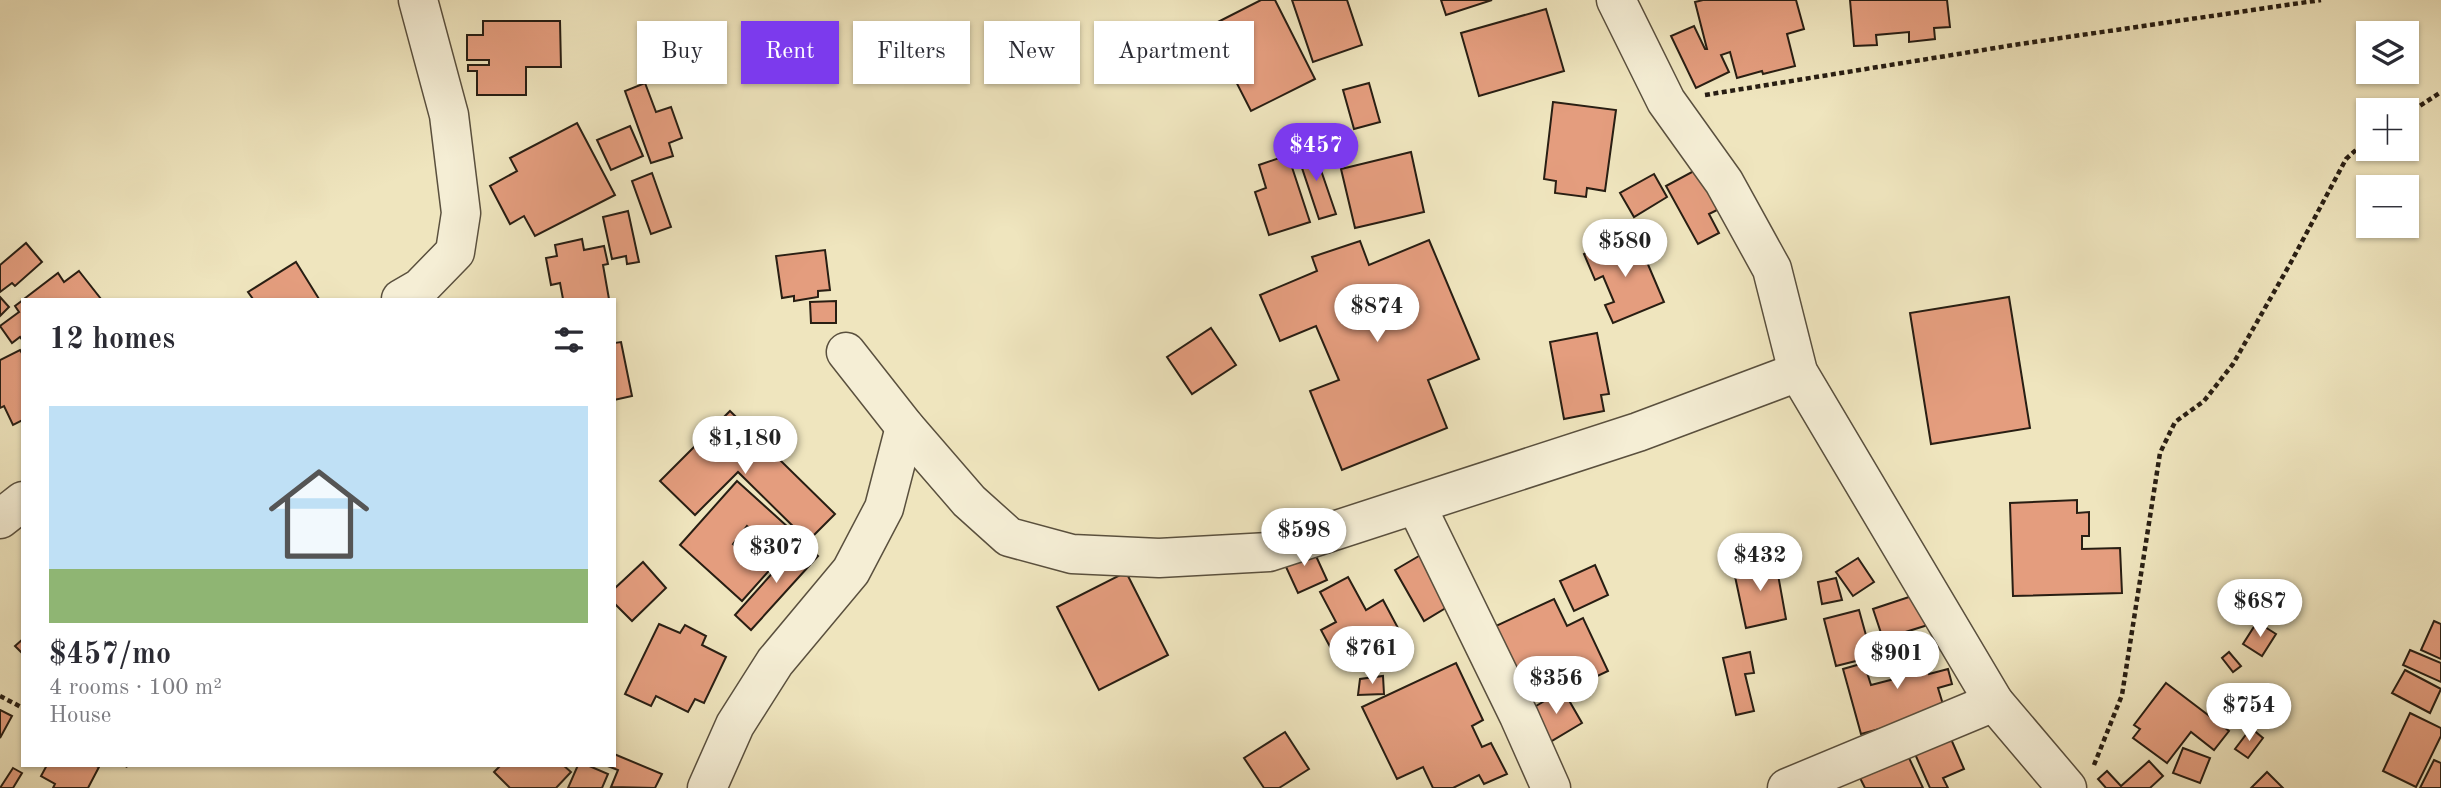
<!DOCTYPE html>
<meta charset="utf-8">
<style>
:root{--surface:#fff;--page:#f7f7f7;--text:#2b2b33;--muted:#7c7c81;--line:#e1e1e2;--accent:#7c3aed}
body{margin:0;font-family:"Old Standard TT",serif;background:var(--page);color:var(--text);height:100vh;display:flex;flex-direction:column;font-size:26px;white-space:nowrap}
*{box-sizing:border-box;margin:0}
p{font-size:23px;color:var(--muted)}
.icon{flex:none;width:38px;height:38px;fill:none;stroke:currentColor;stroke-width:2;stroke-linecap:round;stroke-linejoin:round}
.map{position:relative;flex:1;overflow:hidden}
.drawer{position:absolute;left:21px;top:298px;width:595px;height:469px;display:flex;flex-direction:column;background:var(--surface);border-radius:0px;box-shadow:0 2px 5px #0004}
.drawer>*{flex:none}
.hud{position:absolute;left:637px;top:21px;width:665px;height:63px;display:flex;gap:14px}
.controls{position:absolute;left:2356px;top:21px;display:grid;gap:14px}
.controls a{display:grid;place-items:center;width:63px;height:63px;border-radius:0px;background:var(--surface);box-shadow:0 2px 5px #0004;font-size:35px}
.price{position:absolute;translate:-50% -60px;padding:0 16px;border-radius:24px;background:#fff;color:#222;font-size:23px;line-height:46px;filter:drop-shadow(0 2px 4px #0008)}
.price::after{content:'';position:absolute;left:50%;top:42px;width:21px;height:16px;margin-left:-10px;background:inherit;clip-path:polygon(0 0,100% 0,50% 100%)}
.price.selected{background:var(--accent);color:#fff}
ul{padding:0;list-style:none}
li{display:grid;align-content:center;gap:14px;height:371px;padding:0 28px}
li+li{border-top:2px solid var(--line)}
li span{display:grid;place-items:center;height:217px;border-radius:0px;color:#555}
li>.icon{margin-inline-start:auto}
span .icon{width:126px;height:126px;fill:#fffc;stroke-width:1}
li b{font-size:30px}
h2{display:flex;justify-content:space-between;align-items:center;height:84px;padding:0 28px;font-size:30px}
.pill{padding:0 24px;border-radius:0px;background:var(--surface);box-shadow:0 2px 5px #0004;font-size:24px;line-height:63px}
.pill.selected{background:var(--accent);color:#fff}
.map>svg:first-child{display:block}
.building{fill:#e49d7e;stroke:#281e13;stroke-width:2;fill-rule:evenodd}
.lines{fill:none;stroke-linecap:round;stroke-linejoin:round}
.minor-casing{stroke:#5a503e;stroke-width:41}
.path{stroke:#281e13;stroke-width:4.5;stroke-dasharray:5 3.5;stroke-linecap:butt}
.minor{stroke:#f5eed5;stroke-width:38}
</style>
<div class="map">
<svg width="2441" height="788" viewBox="0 0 2441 788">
<rect width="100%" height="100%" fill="#efe5be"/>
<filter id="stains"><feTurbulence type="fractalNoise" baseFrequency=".00286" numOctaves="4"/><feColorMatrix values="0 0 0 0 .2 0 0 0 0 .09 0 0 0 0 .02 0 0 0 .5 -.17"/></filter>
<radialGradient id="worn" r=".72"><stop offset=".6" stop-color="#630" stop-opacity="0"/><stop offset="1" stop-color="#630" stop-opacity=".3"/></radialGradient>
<g class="building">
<polygon points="1261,0 1275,0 1315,79 1251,111 1208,27"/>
<polygon points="1292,0 1347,0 1362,45 1313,62"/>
<polygon points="1441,0 1492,0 1446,15"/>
<polygon points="1703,0 1796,0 1804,29 1787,34 1795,66 1763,74 1762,71 1737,78 1730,52 1721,55 1729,72 1696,88 1671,36 1694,26 1705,49 1707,49 1695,2"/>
<polygon points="1850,0 1947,0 1950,27 1934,28 1935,39 1909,42 1909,32 1876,35 1877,45 1854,46"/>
<polygon points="1546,9 1564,71 1479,96 1461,33"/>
<polygon points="483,21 560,21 561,67 526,67 526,95 477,95 477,71 468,71 468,65 489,65 489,60 467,60 467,35 483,35"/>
<polygon points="645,83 656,112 671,107 682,138 669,143 673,156 651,163 625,91"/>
<polygon points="1369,83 1380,122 1354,129 1343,90"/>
<polygon points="1553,102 1616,110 1605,191 1587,188 1586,197 1555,193 1556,181 1544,179"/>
<polygon points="577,123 615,195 535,236 524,216 510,224 490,186 517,171 510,158"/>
<polygon points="630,126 643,156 611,170 597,140"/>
<polygon points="1313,147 1336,214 1319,219 1297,153"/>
<polygon points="1411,152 1424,212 1355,228 1341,169"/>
<polygon points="1288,155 1310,222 1269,235 1255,192 1266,188 1259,165"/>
<polygon points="1703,166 1725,206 1709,214 1719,233 1698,244 1666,186"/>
<polygon points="652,173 671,227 651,234 632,181"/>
<polygon points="1654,174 1667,197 1634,217 1620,193"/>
<polygon points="628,211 639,262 627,264 626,256 612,259 603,217"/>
<polygon points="1626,236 1636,259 1644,255 1664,302 1613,323 1605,305 1614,302 1603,276 1595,280 1584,254"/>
<polygon points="582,239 584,250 604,246 608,264 603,265 609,299 563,299 560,283 551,285 546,258 557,256 555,245"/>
<polygon points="1429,240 1479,359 1428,380 1447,428 1342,470 1310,391 1339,380 1316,326 1280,341 1260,295 1317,271 1312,257 1360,241 1369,265"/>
<polygon points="26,243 42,262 15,286 12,283 0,292 0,265"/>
<polygon points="825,250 830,290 818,291 818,297 794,301 794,296 782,298 776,256"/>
<polygon points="296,262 319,299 253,299 248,292"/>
<polygon points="79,271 101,299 24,299 58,273 64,282"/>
<polygon points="0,297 9,307 0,316"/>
<polygon points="2009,297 2030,428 1931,444 1910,313"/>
<polygon points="23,300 23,341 20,337 12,343 0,326 19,312 15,306"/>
<polygon points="836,301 836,323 811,323 810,302"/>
<polygon points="1211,328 1236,365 1192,394 1167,357"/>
<polygon points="1597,333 1609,394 1601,395 1604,411 1564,419 1550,342"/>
<polygon points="621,342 632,396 614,400 614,343"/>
<polygon points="20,350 23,355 23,420 13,425 4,406 0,408 0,360"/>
<polygon points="730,411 835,514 808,541 738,472 695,515 660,481"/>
<path d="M737,481L799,537L742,601L680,545ZM747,526L769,544L754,562L733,544Z"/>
<polygon points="2077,500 2077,513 2089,512 2089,536 2082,536 2082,549 2120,548 2122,593 2013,596 2010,503"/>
<polygon points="801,541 818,556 751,630 735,615"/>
<polygon points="1310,543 1327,580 1298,593 1281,556"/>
<polygon points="1424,553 1454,603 1424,621 1395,570"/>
<polygon points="1775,558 1786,619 1746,628 1733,567"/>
<polygon points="1858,558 1874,582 1853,596 1836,572"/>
<polygon points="643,562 666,588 632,621 614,603 614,589"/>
<polygon points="1595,565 1608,595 1574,611 1560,581"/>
<polygon points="1126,572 1168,655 1099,690 1057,607"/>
<polygon points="1348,577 1366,610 1383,600 1398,628 1383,636 1389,647 1356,665 1349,651 1336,658 1321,630 1336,622 1320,592"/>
<polygon points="1836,578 1842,600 1822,604 1818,582"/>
<polygon points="1921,593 1931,624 1883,639 1873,609"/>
<polygon points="1554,599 1567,626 1583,618 1608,671 1572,688 1566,675 1514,698 1483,632"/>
<polygon points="1859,610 1872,657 1836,666 1824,619"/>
<polygon points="2434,621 2441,624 2441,659 2421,650"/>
<polygon points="2257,622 2276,634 2262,656 2243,644"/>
<polygon points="659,624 680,633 685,625 706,636 702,645 726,657 704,703 695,699 688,712 656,696 651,706 625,694"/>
<polygon points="23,639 23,654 15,646"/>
<polygon points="1920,640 1929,674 1948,669 1952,684 1938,688 1945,711 1861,734 1843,669 1864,663 1871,685 1902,677 1894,647"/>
<polygon points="2410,650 2441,663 2441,682 2403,665"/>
<polygon points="1750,652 1754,673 1745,674 1754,711 1736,715 1723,658"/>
<polygon points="2229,652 2241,666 2233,672 2222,658"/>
<polygon points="1456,663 1483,720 1472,726 1482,747 1491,743 1507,774 1484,784 1479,775 1453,788 1433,788 1423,767 1397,779 1362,707"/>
<polygon points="2405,670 2441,689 2430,713 2392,693"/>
<polygon points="1383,676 1384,694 1358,695 1360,679"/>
<polygon points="2166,683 2229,731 2214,750 2191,732 2167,763 2133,738 2140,729 2134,725"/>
<polygon points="1563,690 1582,723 1550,742 1531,709"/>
<polygon points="0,710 12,716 0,738"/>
<polygon points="2410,713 2441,728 2441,736 2416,787 2383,771"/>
<polygon points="2251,728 2263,738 2248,758 2235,749"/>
<polygon points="1285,732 1309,769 1279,788 1264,788 1244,758"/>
<polygon points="1951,739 1964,769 1943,778 1948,788 1930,788 1915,754"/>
<polygon points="1903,745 1923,788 1865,788 1855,768"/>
<polygon points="2183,748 2210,758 2200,783 2173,773"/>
<polygon points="614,754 662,774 655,788 611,787 618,770 605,765 614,765"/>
<polygon points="2434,760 2441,763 2441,788 2420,788"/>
<polygon points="2149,761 2163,776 2150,788 2106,788 2098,779 2107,771 2121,786"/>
<polygon points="47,765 94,765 99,767 88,788 53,788 55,784 41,776"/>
<polygon points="501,765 563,765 571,772 556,788 510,788 494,772"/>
<polygon points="578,765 587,765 608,774 602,788 568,788"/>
<polygon points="13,768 22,773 13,788 0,788"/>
<polygon points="2267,772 2283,788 2251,788"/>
</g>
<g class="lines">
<g class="minor-casing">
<g id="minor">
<polyline points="1616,0 1666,101 1724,182 1772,269 1798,372 1994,702 2067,788"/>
<polyline points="401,299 420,288 455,252 461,213 449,115 418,0"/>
<polyline points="846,352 905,427 969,501 1009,537 1072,554 1159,558 1269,552 1638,432 1798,372"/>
<polyline points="1416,505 1519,716 1551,788"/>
<polyline points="0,519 23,501"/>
<polyline points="707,788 735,725 775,662 851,571 884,508 905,427"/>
<polyline points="1787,788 1994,702"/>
</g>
</g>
<g class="path">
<polyline points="1705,95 2020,44 2321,0"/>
<polyline points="2406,115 2441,92"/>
<polyline points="0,696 23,708"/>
<polyline points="126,765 128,766"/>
<polyline points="2094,765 2122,695 2160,453 2175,422 2204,401 2233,364 2290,264 2346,159 2368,139"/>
</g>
<use href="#minor" class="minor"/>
</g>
<rect width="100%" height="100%" filter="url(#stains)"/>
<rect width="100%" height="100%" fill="url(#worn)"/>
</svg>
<div class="controls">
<a><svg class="icon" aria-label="layers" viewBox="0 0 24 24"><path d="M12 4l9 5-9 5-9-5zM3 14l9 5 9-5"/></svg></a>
<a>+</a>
<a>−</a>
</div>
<b class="price selected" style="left:1316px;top:183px">$457</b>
<b class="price" style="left:1625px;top:279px">$580</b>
<b class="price" style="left:1377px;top:344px">$874</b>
<b class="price" style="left:745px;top:476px">$1,180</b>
<b class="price" style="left:1304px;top:568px">$598</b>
<b class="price" style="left:776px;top:585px">$307</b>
<b class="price" style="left:1760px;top:593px">$432</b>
<b class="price" style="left:2260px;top:639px">$687</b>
<b class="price" style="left:1372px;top:686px">$761</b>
<b class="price" style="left:1897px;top:691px">$901</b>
<b class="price" style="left:1556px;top:716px">$356</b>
<b class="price" style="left:2249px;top:743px">$754</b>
<div class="hud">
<a class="pill">Buy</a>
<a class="pill selected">Rent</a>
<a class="pill">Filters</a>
<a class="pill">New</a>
<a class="pill">Apartment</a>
</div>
<section class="drawer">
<h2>12 homes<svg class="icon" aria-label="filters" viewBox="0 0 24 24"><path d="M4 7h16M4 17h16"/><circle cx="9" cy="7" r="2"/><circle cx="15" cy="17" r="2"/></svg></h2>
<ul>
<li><span style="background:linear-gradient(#bfe0f5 75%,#8fb573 0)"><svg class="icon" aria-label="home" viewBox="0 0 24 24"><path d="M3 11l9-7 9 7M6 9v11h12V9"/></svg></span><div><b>$457/mo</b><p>4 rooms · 100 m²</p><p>House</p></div></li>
</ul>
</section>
</div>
